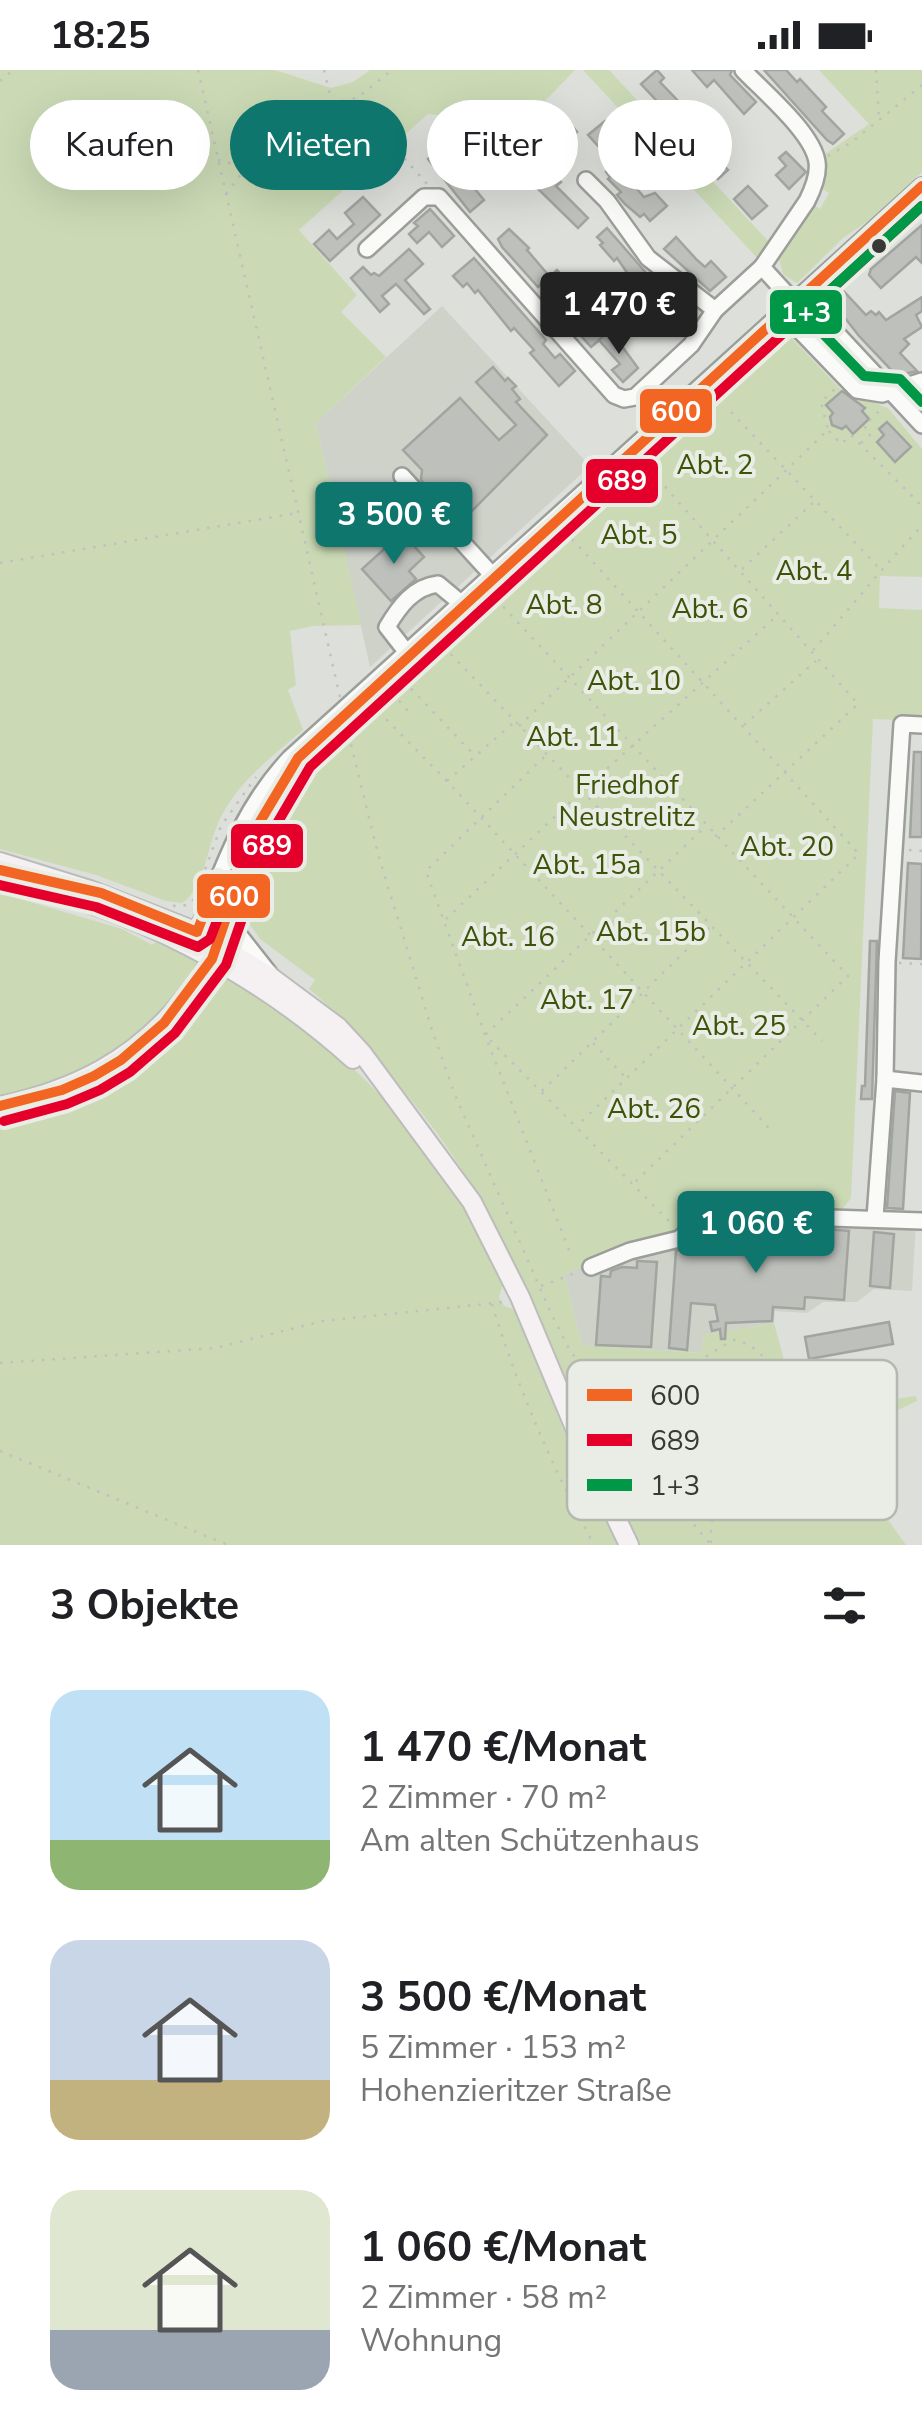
<!DOCTYPE html>
<html lang="de">
<meta charset="utf-8">
<style>
:root{--surface:#fff;--page:#f2f2f2;--text:#202124;--muted:#757577;--accent:#0f766e}
body{margin:0;font-family:"Nunito Sans",sans-serif;background:var(--page);color:var(--text);height:100vh;display:flex;flex-direction:column;font-size:38px;white-space:nowrap}
*{box-sizing:border-box;margin:0}
p{font-size:32px;color:var(--muted)}
.icon{flex:none;width:55px;height:55px;fill:none;stroke:currentColor;stroke-width:2;stroke-linecap:round;stroke-linejoin:round}
.map{position:relative;height:1475px;overflow:hidden}
.panel{display:flex;flex-direction:column;background:var(--surface);flex:1}
.panel>*{flex:none}
.top-card{position:absolute;left:30px;top:30px;width:862px;height:90px;display:flex;gap:20px}
.price{position:absolute;translate:-50% -85px;padding:0 22px;border-radius:10px;background:var(--accent);color:#fff;font-size:32px;line-height:65px;filter:drop-shadow(0 2px 5px #0008)}
.price::after{content:'';position:absolute;left:50%;top:60px;width:30px;height:22px;margin-left:-15px;background:inherit;clip-path:polygon(0 0,100% 0,50% 100%)}
.price.selected{background:#222;color:#fff}
ul{padding:0;list-style:none}
li{display:flex;align-items:center;gap:30px;height:250px;padding:0 50px}
li span{display:grid;place-items:center;flex:none;width:280px;height:200px;border-radius:30px;color:#555}
li>.icon{margin-inline-start:auto}
span .icon{width:120px;height:120px;fill:#fffc;stroke-width:1}
li b{font-size:42px}
h2{display:flex;justify-content:space-between;align-items:center;height:120px;padding:0 50px;font-size:42px}
.pill{padding:0 35px;border-radius:45px;background:var(--surface);box-shadow:0 10px 40px #0002;font-size:35px;line-height:90px}
.pill.selected{background:var(--accent);color:#fff}
.status{display:flex;justify-content:space-between;align-items:center;height:70px;padding:0 50px;background:var(--surface);direction:ltr}
.status svg{height:28px;fill:currentColor}
.map>svg:first-child{display:block}
.built{fill:#ced2c9}
.green{fill:#cbdab5}
.building{fill:#bec0bc;stroke:#a2a4a0;stroke-width:2.5}
.lines{fill:none;stroke-linecap:round;stroke-linejoin:round}
.minor-casing{stroke:#9c9e9a;stroke-width:20}
.major-casing{stroke:#bcbdba;stroke-width:22}
.path{stroke:#c0c0c0;stroke-width:2.5;stroke-dasharray:2.5 8;stroke-linecap:butt}
.minor{stroke:#fafaf9;stroke-width:15}
.major{stroke:#f5f0f1;stroke-width:18}
.bus-1-casing{stroke:#eaede6;stroke-width:18}
.bus-2-casing{stroke:#eaede6;stroke-width:18}
.bus-3-casing{stroke:#eaede6;stroke-width:18}
.bus-1{stroke:#f26522;stroke-width:10}
.bus-2{stroke:#e4002b;stroke-width:10}
.bus-3{stroke:#009847;stroke-width:10}
.bus-dot{fill:#383936;stroke:#eaede6;stroke-width:4}
.labels{text-anchor:middle;stroke-width:8;stroke-linejoin:round;paint-order:stroke}
.park-label{font-size:28px;fill:#3d5308;stroke:#eaede6}
.key{fill:#eaede6;stroke:#b5b7b1;stroke-width:2.5}
.key-label{font-size:28px;fill:#383936}
.line-badge{stroke:#eaede6;stroke-width:4}
.badge-label{font-size:28px;text-anchor:middle;font-weight:bold;fill:#fff}
</style>
<div class="status"><b>18:25</b><svg viewBox="0 0 49 12"><path d="M0 12V9h3v3zM5 12V6h3v6zM10 12V3h3v9zM15 12V0h3v12zM26 1h20v11H26zM47 4h2v5h-2z"/></svg></div>
<div class="map">
<svg width="922" height="1475" viewBox="0 0 922 1475">
<rect width="100%" height="100%" fill="#dddfda"/>
<g class="built">
<polygon points="442,236 590,396 370,597 316,353"/>
<polygon points="777,1139 791,1144 824,1145 850,1141 850,1150 916,1154 912,1221 874,1219 857,1232 823,1232 807,1243 775,1241 774,1253 704,1265 702,1283 582,1275 564,1204 685,1155"/>
</g>
<g class="green">
<path d="M0,0H275L331,18L353,12L370,0H575L516,61L474,48L428,44L299,160L357,225L341,242L386,287L316,353L361,555L313,556L290,561L296,615L288,620L303,660C269,689 230,718 215,761C207,783 202,821 182,833L166,831L96,805L0,779Z"/>
<polygon points="583,0 609,0 771,174 759,190"/>
<polygon points="819,0 922,0 922,102 868,151 843,168 797,213 783,204 778,185 812,134 820,139 829,123 820,117 822,86 869,54"/>
<path d="M785,261L848,327L853,325L888,338L922,379V507L880,506L879,538L922,540V651L873,649L851,1128L840,1142L790,1144L782,1139L768,1144L707,1141L673,1165L564,1204L582,1275L701,1283L704,1265L774,1253L800,1349L814,1341L916,1326L917,1331L853,1361L884,1444L906,1475H636C577,1357 537,1227 470,1113C443,1067 408,1025 373,985C352,962 333,938 309,919L315,910L260,869L249,853L245,835L257,789L273,749L290,721L315,687L387,618Z"/>
<polygon points="0,823 122,859 152,875 160,869 199,890 196,903 143,967 87,1004 0,1032"/>
<path d="M223,904C360,984 432,1068 504,1210L499,1227L504,1236L516,1240L564,1361L619,1475H0V1043L43,1033L95,1014L135,988L174,950L207,910Z"/>
</g>
<g class="building">
<polygon points="657,0 664,8 660,12 681,34 670,45 641,14"/>
<polygon points="692,0 732,0 730,5 756,32 744,44 714,10 707,17"/>
<polygon points="764,0 786,0 797,12 800,9 826,37 822,41 844,64 833,74 827,70"/>
<polygon points="566,49 577,62 568,70 571,74 558,86 544,69"/>
<polygon points="605,51 625,74 609,88 588,65"/>
<polygon points="708,67 725,86 720,91 728,100 718,109 693,82"/>
<polygon points="441,78 484,130 470,142 428,89"/>
<polygon points="786,82 806,102 789,119 776,105 786,96 779,88"/>
<polygon points="619,90 631,103 633,108 630,111 644,127 655,123 667,136 650,151 644,144 640,147 625,134 617,125 621,122 608,109 610,107 606,102"/>
<polygon points="545,94 561,112 556,116 588,148 578,158 534,115 539,110 533,104"/>
<polygon points="748,116 767,136 752,149 734,129"/>
<polygon points="363,127 380,145 330,191 314,174 329,160 337,169 354,154 345,143"/>
<polygon points="430,139 454,166 442,177 429,162 417,173 409,164 418,156 414,153"/>
<polygon points="922,155 922,193 916,187 881,218 869,205 871,199"/>
<polygon points="607,158 661,220 649,230 625,206 628,204 617,188 614,191 600,175 603,173 597,167"/>
<polygon points="509,159 529,178 527,180 550,207 538,217 502,177 498,169"/>
<polygon points="676,167 697,190 705,197 711,191 726,207 710,221 664,179"/>
<polygon points="409,179 423,194 405,210 430,239 424,244 396,214 382,226 389,234 380,242 351,208 363,197 371,205 374,203 379,206"/>
<polygon points="474,188 546,270 543,274 555,288 560,284 575,301 559,316 530,283 534,280 514,258 511,261 478,220 475,223 467,213 463,217 453,206"/>
<polygon points="557,200 572,217 565,224 603,267 591,277 553,234 561,227 546,210"/>
<polygon points="838,215 866,245 871,241 876,245 879,242 886,250 922,227 922,241 916,245 922,257 904,269 909,274 900,283 917,301 897,306 859,266 827,225"/>
<polygon points="610,260 638,298 623,312 612,300 620,294 599,270"/>
<polygon points="493,297 505,311 508,308 516,316 512,319 520,329 516,332 547,365 460,453 421,410 422,400 403,380 460,328 499,370 516,355 476,312"/>
<polygon points="842,321 865,338 862,341 869,349 853,364 846,356 842,359 832,355 830,347 833,343 826,335"/>
<polygon points="887,352 911,377 895,392 877,372 884,365 879,359"/>
<polygon points="402,463 424,487 409,501 416,509 391,531 362,499"/>
<polygon points="914,682 922,682 922,767 910,767"/>
<polygon points="908,793 922,794 921,889 903,888"/>
<polygon points="870,871 877,871 872,1029 861,1029 862,1016 865,1016"/>
<polygon points="895,1021 910,1023 903,1139 887,1138"/>
<polygon points="714,1155 732,1156 731,1176 749,1177 750,1157 810,1159 810,1164 828,1165 828,1159 849,1161 844,1230 805,1227 804,1239 773,1237 772,1251 726,1253 725,1269 721,1269 720,1259 712,1261 710,1252 718,1251 715,1235 691,1233 687,1280 669,1278 676,1181 687,1177 712,1179"/>
<polygon points="874,1162 894,1164 890,1218 870,1216"/>
<polygon points="637,1191 657,1192 651,1277 596,1275 601,1206 610,1207 611,1201 622,1197 637,1198"/>
<polygon points="889,1252 893,1274 809,1289 805,1267"/>
</g>
<g class="lines">
<g class="minor-casing">
<g id="minor">
<path d="M743,0C764,22 813,63 817,92C819,105 813,119 807,131L762,197L795,233"/>
<polyline points="586,110 607,131 648,188 715,240 762,197"/>
<polyline points="367,179 424,127 439,127 614,325 624,329 635,327 691,275 715,240"/>
<polyline points="802,226 922,355"/>
<polyline points="783,243 857,320 882,324 922,311"/>
<polyline points="402,406 493,506"/>
<path d="M408,584L387,557C399,537 413,517 438,514L462,534"/>
<polyline points="227,841 235,860 272,907"/>
<path d="M193,873C220,806 239,742 290,688L922,116"/>
<path d="M218,873C235,810 257,752 293,696"/>
<polyline points="885,1009 887,892 902,654 922,655"/>
<polyline points="875,1148 885,1009 922,1013"/>
<polyline points="591,1197 630,1181 679,1169 708,1144 922,1151"/>
</g>
</g>
<g class="major-casing">
<g id="major">
<polyline points="0,792 90,820 197,862 272,908 338,957 362,983 472,1132 520,1227 588,1389 629,1475"/>
<path d="M0,808C131,837 253,899 353,989"/>
<path d="M0,1036C74,1020 135,990 183,930C196,914 209,898 216,879"/>
</g>
</g>
<g class="path">
<polyline points="198,0 340,627"/>
<polyline points="324,0 332,33"/>
<polyline points="876,0 879,48"/>
<polyline points="0,11 13,0"/>
<polyline points="357,30 377,69 388,72"/>
<polyline points="373,61 388,70 428,115"/>
<polyline points="828,86 852,72 922,15"/>
<polyline points="218,90 240,96 249,94 318,36 357,28 392,0"/>
<polyline points="226,124 248,95"/>
<polyline points="731,342 880,499"/>
<polyline points="829,361 841,374 851,365 922,436"/>
<polyline points="861,373 871,364 864,356 883,337"/>
<polyline points="651,401 858,634 715,767"/>
<polyline points="572,469 859,784 576,1057"/>
<polyline points="0,493 297,443"/>
<polyline points="742,499 816,430"/>
<polyline points="496,529 848,906 632,1115"/>
<path d="M813,580C850,539 883,496 922,456"/>
<polyline points="404,611 474,685"/>
<polyline points="392,623 408,641"/>
<polyline points="346,654 378,784 432,960 455,1025 551,1243 570,1281 640,1366 664,1400 682,1440 711,1475"/>
<polyline points="512,654 447,711 771,1060"/>
<polyline points="744,655 816,591"/>
<polyline points="519,656 828,360 821,332 836,318"/>
<polyline points="544,687 426,801 485,965 571,1185"/>
<polyline points="447,711 373,636 442,575 822,971"/>
<polyline points="909,780 922,781"/>
<polyline points="198,819 221,756 256,707"/>
<polyline points="173,836 188,835 196,827"/>
<polyline points="446,849 580,723 779,544"/>
<polyline points="899,893 922,894"/>
<polyline points="593,973 625,1007"/>
<polyline points="542,1021 711,856"/>
<polyline points="669,1151 485,965 704,758"/>
<polyline points="541,1216 580,1201"/>
<path d="M492,1234C518,1319 552,1396 594,1475"/>
<polyline points="0,1293 215,1278 323,1251 504,1232"/>
<path d="M596,1307C617,1316 660,1310 680,1301C699,1293 716,1278 735,1270C774,1280 757,1306 812,1299"/>
<polyline points="0,1381 228,1475"/>
<path d="M711,1473V1455L721,1422V1396C735,1378 753,1377 772,1367C791,1358 801,1340 818,1330"/>
</g>
<use href="#minor" class="minor"/>
<use href="#major" class="major"/>
<g class="bus-1-casing">
<g id="bus-1">
<polyline points="0,800 101,823 197,862 218,807"/>
<polyline points="0,1036 62,1020 94,1006 121,990 164,953 212,889 258,755 298,688 922,116"/>
</g>
</g>
<g class="bus-2-casing">
<g id="bus-2">
<polyline points="0,815 96,837 198,877 210,869 232,812"/>
<polyline points="4,1051 67,1034 100,1020 130,1002 175,963 226,895 272,762 310,697 922,136"/>
</g>
</g>
<g class="bus-3-casing">
<polyline id="bus-3" points="922,136 804,244 864,306 900,309 922,332"/>
</g>
<use href="#bus-1" class="bus-1"/>
<use href="#bus-2" class="bus-2"/>
<use href="#bus-3" class="bus-3"/>
</g>
<circle class="bus-dot" cx="879" cy="176" r="9"/>
<g class="labels">
<g class="park-label">
<text x="715" y="404">Abt. 2</text>
<text x="639" y="474">Abt. 5</text>
<text x="814" y="510">Abt. 4</text>
<text x="564" y="544">Abt. 8</text>
<text x="710" y="548">Abt. 6</text>
<text x="634" y="620">Abt. 10</text>
<text x="573" y="676">Abt. 11</text>
<text x="627" y="724">Friedhof<tspan x="627" dy="32">Neustrelitz</tspan></text>
<text x="787" y="786">Abt. 20</text>
<text x="587" y="804">Abt. 15a</text>
<text x="651" y="871">Abt. 15b</text>
<text x="508" y="876">Abt. 16</text>
<text x="587" y="939">Abt. 17</text>
<text x="739" y="965">Abt. 25</text>
<text x="654" y="1048">Abt. 26</text>
</g>
</g>
<rect x="567" y="1290" width="330" height="160" rx="15" class="key"/>
<rect x="587" y="1319" width="45" height="12" fill="#f26522"/>
<rect x="587" y="1364" width="45" height="12" fill="#e4002b"/>
<rect x="587" y="1409" width="45" height="12" fill="#009847"/>
<g class="key-label">
<text x="650" y="1335">600</text>
<text x="650" y="1380">689</text>
<text x="650" y="1425">1+3</text>
</g>
<g class="line-badge">
<rect x="768" y="218" width="76" height="48" rx="10" fill="#009847"/>
<rect x="638" y="317" width="76" height="48" rx="10" fill="#f26522"/>
<rect x="584" y="387" width="76" height="48" rx="10" fill="#e4002b"/>
<rect x="229" y="752" width="76" height="48" rx="10" fill="#e4002b"/>
<rect x="195" y="802" width="77" height="48" rx="10" fill="#f26522"/>
</g>
<g class="badge-label">
<text x="806" y="252">1+3</text>
<text x="676" y="351">600</text>
<text x="622" y="420">689</text>
<text x="267" y="785">689</text>
<text x="234" y="836">600</text>
</g>
</svg>
<b class="price selected" style="left:619px;top:287px">1 470 €</b>
<b class="price" style="left:394px;top:497px">3 500 €</b>
<b class="price" style="left:756px;top:1206px">1 060 €</b>
<div class="top-card">
<a class="pill">Kaufen</a>
<a class="pill selected">Mieten</a>
<a class="pill">Filter</a>
<a class="pill">Neu</a>
</div>
</div>
<section class="panel">
<h2>3 Objekte<svg class="icon" aria-label="filters" viewBox="0 0 24 24"><path d="M4 7h16M4 17h16"/><circle cx="9" cy="7" r="2"/><circle cx="15" cy="17" r="2"/></svg></h2>
<ul>
<li><span style="background:linear-gradient(#bfe0f5 75%,#8fb573 0)"><svg class="icon" aria-label="home" viewBox="0 0 24 24"><path d="M3 11l9-7 9 7M6 9v11h12V9"/></svg></span><div><b>1 470 €/Monat</b><p>2 Zimmer · 70 m²</p><p>Am alten Schützenhaus</p></div></li>
<li><span style="background:linear-gradient(#c9d6e8 70%,#c2b280 0)"><svg class="icon" aria-label="home" viewBox="0 0 24 24"><path d="M3 11l9-7 9 7M6 9v11h12V9"/></svg></span><div><b>3 500 €/Monat</b><p>5 Zimmer · 153 m²</p><p>Hohenzieritzer Straße</p></div></li>
<li><span style="background:linear-gradient(#dfe7d0 70%,#9aa5b1 0)"><svg class="icon" aria-label="home" viewBox="0 0 24 24"><path d="M3 11l9-7 9 7M6 9v11h12V9"/></svg></span><div><b>1 060 €/Monat</b><p>2 Zimmer · 58 m²</p><p>Wohnung</p></div></li>
</ul>
</section>
